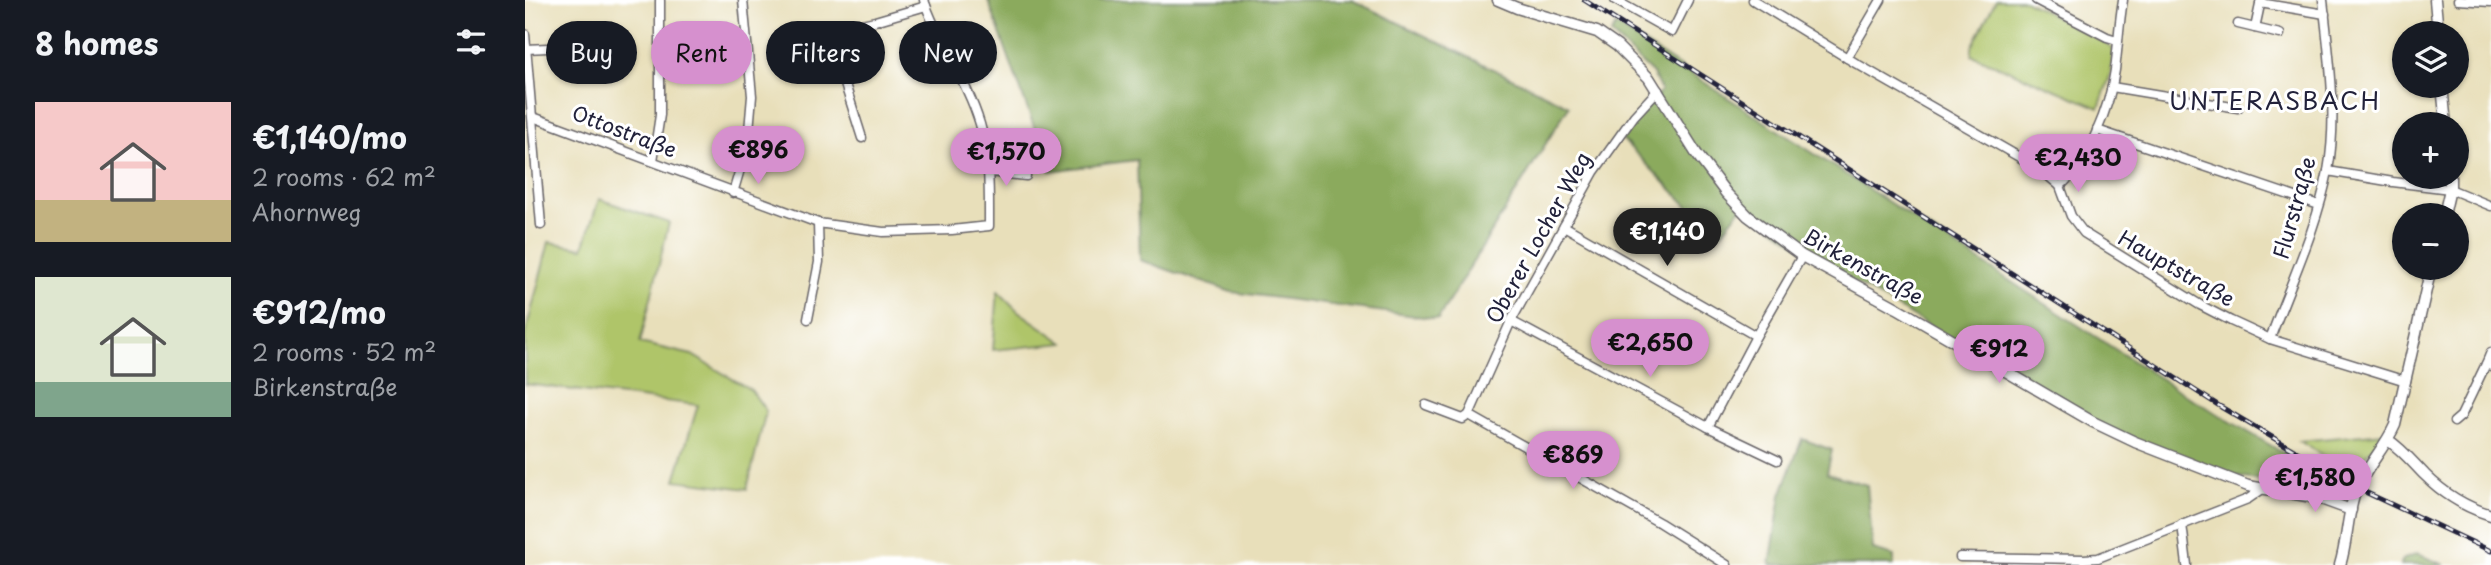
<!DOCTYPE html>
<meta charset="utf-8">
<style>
:root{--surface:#171b24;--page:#242831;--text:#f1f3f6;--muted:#9ea1a6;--accent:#d690ce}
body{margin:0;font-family:"Playpen Sans",sans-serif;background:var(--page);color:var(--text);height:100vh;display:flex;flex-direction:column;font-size:26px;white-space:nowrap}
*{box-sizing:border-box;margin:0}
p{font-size:23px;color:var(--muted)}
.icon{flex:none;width:38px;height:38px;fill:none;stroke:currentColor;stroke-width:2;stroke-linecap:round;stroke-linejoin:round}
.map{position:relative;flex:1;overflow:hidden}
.side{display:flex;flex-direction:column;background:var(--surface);width:525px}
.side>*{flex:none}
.guide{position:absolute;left:21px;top:21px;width:665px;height:63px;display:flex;gap:14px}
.fabs{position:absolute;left:1867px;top:21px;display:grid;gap:14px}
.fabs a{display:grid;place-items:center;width:77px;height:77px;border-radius:50%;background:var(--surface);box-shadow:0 2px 5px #0004;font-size:35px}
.price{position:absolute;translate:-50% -60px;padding:0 16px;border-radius:24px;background:var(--accent);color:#111;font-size:23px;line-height:46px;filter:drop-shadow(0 2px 4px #0008)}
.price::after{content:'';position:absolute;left:50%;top:42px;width:21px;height:16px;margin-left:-10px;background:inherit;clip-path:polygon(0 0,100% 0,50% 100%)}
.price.selected{background:#222;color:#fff}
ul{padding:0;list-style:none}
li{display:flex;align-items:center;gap:21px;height:175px;padding:0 35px}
li span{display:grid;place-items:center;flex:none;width:196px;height:140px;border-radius:0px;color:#555}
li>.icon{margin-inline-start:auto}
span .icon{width:84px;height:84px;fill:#fffc;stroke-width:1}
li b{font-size:30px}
h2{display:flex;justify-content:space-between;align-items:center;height:84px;padding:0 35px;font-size:30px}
.chip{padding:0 24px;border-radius:32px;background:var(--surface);box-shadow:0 2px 5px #0004;font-size:24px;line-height:63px}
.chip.selected{background:var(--accent);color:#111}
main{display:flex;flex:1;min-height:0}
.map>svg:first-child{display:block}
.green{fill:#afc569;stroke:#687452;stroke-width:2}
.forest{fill:#8baa5d;stroke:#56664c;stroke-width:2}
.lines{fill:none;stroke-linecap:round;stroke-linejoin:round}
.minor-casing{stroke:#676467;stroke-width:11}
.tertiary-casing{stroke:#676467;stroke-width:13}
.minor{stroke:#fff;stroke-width:8}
.tertiary{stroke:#fff;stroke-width:10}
.rail-casing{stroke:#22223b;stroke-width:5}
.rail{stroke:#fff;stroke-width:2.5;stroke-dasharray:8;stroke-linecap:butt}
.labels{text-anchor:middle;stroke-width:6;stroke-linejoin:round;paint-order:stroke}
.street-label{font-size:21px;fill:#22223b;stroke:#fff}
.quarter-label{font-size:24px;letter-spacing:2px;fill:#22223b;stroke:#fff}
</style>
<main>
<section class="side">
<h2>8 homes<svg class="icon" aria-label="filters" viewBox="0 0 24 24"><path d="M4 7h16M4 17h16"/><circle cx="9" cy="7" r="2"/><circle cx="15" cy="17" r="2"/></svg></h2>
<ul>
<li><span style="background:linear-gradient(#f6c9c9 70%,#c2b280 0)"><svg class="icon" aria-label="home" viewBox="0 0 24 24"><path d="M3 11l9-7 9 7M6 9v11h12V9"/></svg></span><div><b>€1,140/mo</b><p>2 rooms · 62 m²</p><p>Ahornweg</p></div></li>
<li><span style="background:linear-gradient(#dfe7d0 75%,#7fa58c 0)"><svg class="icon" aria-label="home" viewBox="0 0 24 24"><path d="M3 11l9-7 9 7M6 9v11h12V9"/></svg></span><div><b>€912/mo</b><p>2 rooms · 52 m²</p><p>Birkenstraße</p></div></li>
</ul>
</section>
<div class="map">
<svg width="1966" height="565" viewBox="0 0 1966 565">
<rect width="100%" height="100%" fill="#fff"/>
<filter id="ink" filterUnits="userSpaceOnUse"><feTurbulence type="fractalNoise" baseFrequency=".0143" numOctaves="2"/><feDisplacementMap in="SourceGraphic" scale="14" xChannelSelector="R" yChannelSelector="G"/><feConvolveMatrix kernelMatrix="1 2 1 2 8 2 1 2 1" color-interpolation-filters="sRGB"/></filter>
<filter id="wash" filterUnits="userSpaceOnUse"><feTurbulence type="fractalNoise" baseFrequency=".00686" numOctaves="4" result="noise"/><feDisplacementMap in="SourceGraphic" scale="28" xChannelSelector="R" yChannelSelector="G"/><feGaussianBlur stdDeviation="1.57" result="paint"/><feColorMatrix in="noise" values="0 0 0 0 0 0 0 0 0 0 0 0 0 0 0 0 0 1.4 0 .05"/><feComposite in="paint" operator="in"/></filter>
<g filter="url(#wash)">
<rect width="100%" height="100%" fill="#e8dfba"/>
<g class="green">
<polygon points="1471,0 1500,0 1580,43 1588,49 1586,73 1574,108 1447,55 1447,47"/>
<polygon points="74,199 144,223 115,343 167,355 226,390 241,411 222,489 150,480 173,405 0,384 0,335 24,242 58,248"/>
<polygon points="473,291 493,311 539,343 468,350"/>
<polygon points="1860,433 1842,454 1833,476 1774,441"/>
</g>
<g class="forest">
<polygon points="463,0 827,0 1044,106 913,319 706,292 615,260 612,160 525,171"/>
<polygon points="1091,25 1659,394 1821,490 1817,498 1790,490 1708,476 1594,437 1310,271 1218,206 1193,237 1096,138 1136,91 1128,74 1086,34"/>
<polygon points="1277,439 1307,450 1302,473 1342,485 1348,550 1369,556 1369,565 1245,565 1256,495"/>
<polygon points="1892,554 1920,565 1876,565 1877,560"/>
</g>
</g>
<g filter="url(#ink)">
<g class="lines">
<g class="minor-casing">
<g id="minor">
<polyline points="1090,0 1147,32 1163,0"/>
<polyline points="1228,0 1332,64 1515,169 1535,186 1546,216 1559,233 1675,305 1706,321 1745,339 1881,381"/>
<polyline points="1511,0 1582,37 1592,40"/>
<polyline points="1933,0 1966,2"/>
<polyline points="1735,3 1800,14"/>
<polyline points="1713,24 1755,34"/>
<polyline points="1730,28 1736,0"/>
<polyline points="0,34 16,225"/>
<polyline points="1,49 44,47 52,37"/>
<polyline points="1322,58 1356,0"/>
<polyline points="1587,87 1713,108"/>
<path d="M8,117L293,223L358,232L427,230L464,226C464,191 465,157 455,124C442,80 413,43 399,0"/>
<polyline points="1572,130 1794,205"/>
<polyline points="337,138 307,43 314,29 350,21 401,6"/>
<polyline points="128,161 135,115 135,0"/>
<polyline points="1803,171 1868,182 1925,189 1966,206"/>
<polyline points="464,172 501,176"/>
<path d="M1535,186C1563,163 1585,106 1590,70C1593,47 1594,23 1598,0"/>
<polyline points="208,193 223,142 227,96 218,0"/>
<polyline points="1039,226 1231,336"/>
<polyline points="283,319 294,262 293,223"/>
<polyline points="986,321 1183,427 1252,460"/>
<path d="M1745,339C1765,284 1792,228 1803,171C1813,115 1804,56 1798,0"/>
<polyline points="1966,366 1961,364 1966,352"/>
<polyline points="901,405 938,419 944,415 1135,523 1202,565"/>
<polyline points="944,415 986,321 1069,172 1109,116 1133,90"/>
<polyline points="1929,422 1936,416 1961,364"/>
<polyline points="1183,427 1231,336 1277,256"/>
<polyline points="1657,524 1662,565"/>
<polyline points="1435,557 1559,559 1573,558 1723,499 1739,488"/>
</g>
</g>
<g class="tertiary-casing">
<g id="tertiary">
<polyline points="973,0 992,8 1072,32 1092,46 1124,78 1171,153 1201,193 1223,216 1277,256 1372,308 1568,422 1610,442 1723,486 1793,498 1826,510"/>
<polyline points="1910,0 1913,33"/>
<polyline points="1917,86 1921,124"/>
<polyline points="1919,215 1925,189 1925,177"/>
<path d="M1863,440C1878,450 1888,463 1900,475C1919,494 1940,507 1966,515"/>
<path d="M1815,565C1822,543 1822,518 1829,496C1838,470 1859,450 1870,425L1906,268"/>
</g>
</g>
<use href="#minor" class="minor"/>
<use href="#tertiary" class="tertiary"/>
<g class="rail-casing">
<polyline id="rail" points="1059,0 1696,407 1840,492 1966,551"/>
</g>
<use href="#rail" class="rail"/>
</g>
</g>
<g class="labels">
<g class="street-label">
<text transform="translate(99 132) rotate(21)" y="7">Ottostraße</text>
<text transform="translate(1770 208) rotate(-74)" y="7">Flurstraße</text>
<text transform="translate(1014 238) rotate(-61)" y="7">Oberer Locher Weg</text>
<text transform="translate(1338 267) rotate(29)" y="7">Birkenstraße</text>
<text transform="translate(1651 269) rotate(30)" y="7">Hauptstraße</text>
</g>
<g class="quarter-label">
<text x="1750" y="110">UNTERASBACH</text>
</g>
</g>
</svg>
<div class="fabs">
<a><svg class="icon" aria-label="layers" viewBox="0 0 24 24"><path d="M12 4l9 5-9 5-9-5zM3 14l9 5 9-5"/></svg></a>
<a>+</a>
<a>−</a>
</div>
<b class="price" style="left:233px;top:186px">€896</b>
<b class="price" style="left:481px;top:188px">€1,570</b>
<b class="price" style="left:1553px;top:194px">€2,430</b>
<b class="price selected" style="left:1142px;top:268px">€1,140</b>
<b class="price" style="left:1125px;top:379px">€2,650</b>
<b class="price" style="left:1474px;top:385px">€912</b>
<b class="price" style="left:1048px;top:491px">€869</b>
<b class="price" style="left:1790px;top:514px">€1,580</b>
<div class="guide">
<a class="chip">Buy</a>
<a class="chip selected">Rent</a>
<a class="chip">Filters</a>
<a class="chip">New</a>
</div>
</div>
</main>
